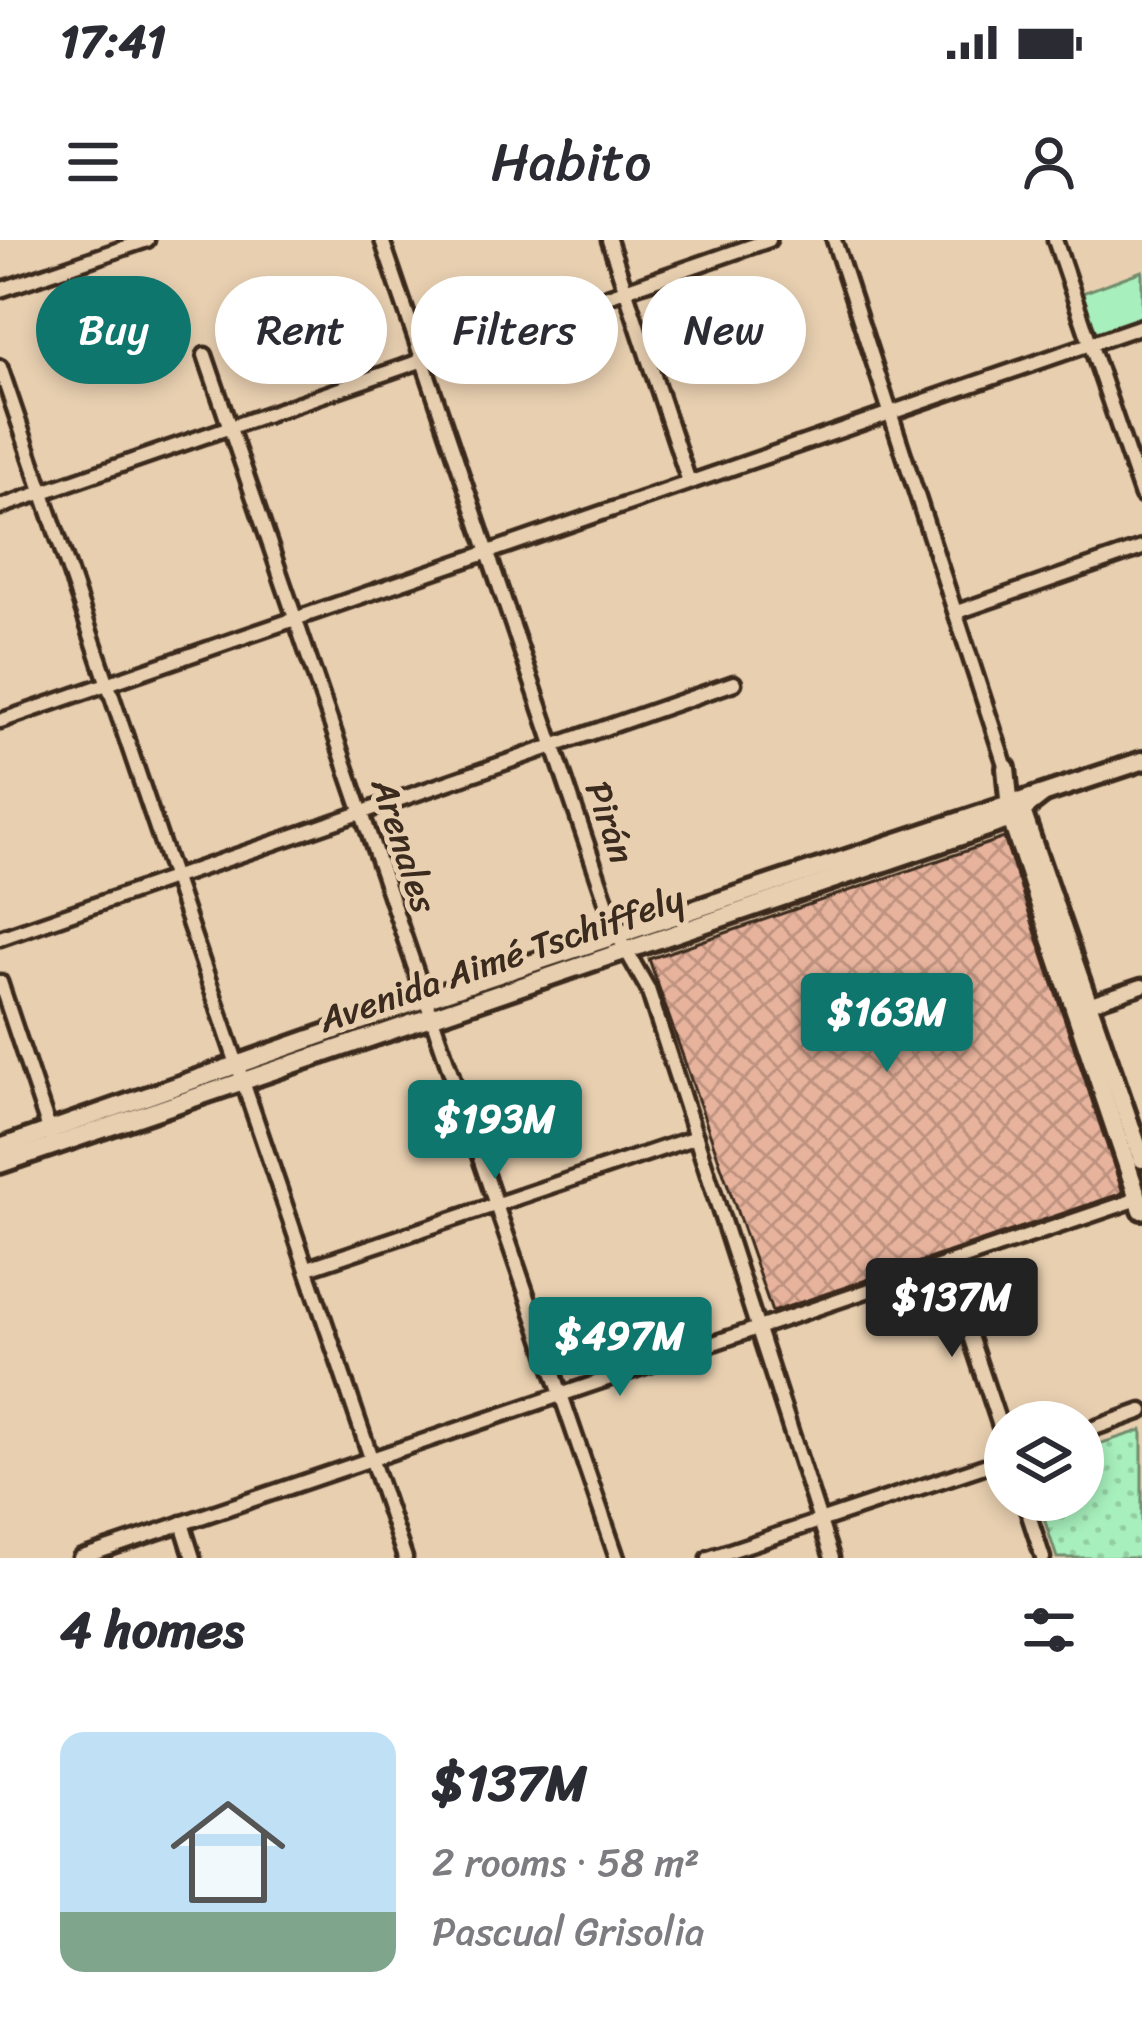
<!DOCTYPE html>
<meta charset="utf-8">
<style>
:root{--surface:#fff;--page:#f7f7f7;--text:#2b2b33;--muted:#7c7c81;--line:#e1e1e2;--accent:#0f766e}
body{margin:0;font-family:Sriracha,sans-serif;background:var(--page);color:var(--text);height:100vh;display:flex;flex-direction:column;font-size:45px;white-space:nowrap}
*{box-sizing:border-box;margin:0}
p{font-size:39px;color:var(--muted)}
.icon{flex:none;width:66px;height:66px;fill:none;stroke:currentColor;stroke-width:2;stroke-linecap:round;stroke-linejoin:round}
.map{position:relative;height:1318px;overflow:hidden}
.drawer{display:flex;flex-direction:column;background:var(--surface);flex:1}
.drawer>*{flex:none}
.top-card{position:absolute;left:36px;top:36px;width:1071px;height:108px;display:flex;gap:24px}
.controls{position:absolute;left:984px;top:1161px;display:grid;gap:24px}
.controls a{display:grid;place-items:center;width:120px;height:120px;border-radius:50%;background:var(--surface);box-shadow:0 6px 18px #0003;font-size:60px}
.price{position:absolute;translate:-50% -102px;padding:0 27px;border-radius:12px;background:var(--accent);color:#fff;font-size:39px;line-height:78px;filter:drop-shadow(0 3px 6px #0008)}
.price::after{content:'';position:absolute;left:50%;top:72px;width:36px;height:27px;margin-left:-18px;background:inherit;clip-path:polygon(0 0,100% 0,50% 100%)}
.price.on{background:#222;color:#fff}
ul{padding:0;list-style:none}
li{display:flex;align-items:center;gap:36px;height:300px;padding:0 60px}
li+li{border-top:3px solid var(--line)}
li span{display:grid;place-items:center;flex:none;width:336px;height:240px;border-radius:24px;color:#555}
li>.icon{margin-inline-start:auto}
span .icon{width:144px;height:144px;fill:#fffc;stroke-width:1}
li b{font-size:51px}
h2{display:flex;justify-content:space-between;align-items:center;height:144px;padding:0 60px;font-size:51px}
.pill{padding:0 42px;border-radius:54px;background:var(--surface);box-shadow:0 6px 18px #0003;font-size:42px;line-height:108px}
.pill.on{background:var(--accent);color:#fff}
.status{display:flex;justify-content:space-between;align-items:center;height:84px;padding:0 60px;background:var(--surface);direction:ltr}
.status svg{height:33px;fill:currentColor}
header{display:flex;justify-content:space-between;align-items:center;height:156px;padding:0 60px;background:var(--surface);font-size:54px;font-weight:600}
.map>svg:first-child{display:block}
.grass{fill:#a7efbc;stroke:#718c6d;stroke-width:3}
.park{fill:url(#park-dots);stroke:#718c6d;stroke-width:3}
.building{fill:url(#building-cross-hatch);stroke:#3b2a1e;stroke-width:3}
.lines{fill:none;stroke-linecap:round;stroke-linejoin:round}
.street-casing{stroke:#3b2a1e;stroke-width:21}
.secondary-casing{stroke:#3b2a1e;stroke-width:26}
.street{stroke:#e8cfb0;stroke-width:12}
.secondary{stroke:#e8cfb0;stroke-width:16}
.labels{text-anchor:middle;stroke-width:10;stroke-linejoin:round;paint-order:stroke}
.street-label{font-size:36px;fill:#3b2a1e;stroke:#e8cfb0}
</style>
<div class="status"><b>17:41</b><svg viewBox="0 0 49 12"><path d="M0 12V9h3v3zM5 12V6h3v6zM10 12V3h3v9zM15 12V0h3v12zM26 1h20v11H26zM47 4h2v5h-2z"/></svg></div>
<header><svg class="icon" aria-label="menu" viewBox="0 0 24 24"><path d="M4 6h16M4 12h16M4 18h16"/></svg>Habito<svg class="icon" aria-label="person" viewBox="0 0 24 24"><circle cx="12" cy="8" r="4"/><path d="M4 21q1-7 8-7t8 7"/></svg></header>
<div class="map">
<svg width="1142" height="1318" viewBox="0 0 1142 1318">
<defs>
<pattern id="park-dots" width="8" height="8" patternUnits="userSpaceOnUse" patternTransform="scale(3)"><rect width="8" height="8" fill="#a7efbc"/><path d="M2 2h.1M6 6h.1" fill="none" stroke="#91cda1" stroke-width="1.8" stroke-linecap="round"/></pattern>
<pattern id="building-cross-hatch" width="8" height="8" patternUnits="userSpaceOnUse" patternTransform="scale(3)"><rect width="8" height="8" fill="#e8b39d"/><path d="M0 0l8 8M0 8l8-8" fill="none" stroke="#bd927f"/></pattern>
</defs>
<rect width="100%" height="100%" fill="#e8cfb0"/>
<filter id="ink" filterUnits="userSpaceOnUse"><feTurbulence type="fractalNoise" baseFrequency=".00833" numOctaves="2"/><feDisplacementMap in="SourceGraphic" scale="24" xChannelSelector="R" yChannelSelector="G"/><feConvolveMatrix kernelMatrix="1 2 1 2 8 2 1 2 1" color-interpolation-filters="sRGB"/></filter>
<g filter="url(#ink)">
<polygon class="grass" points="1142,31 1142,86 1097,102 1074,56"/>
<polygon class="park" points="1142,1190 1142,1318 1057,1318 1038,1260 1083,1260 1083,1209"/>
<polygon class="building" points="1004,598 1123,953 772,1072 649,719"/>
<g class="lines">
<g class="street-casing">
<g id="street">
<polyline points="382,0 618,696 648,749 832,1318"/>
<polyline points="609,0 689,242"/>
<polyline points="834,0 1006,528"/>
<polyline points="1055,0 1142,256"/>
<polyline points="0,50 147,0"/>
<polyline points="205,115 617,1318"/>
<polyline points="0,127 405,1318"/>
<polyline points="0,267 769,0"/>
<polyline points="957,372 1142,308"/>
<polyline points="0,481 1142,86"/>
<polyline points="0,698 734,443"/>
<polyline points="0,742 51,895"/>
<polyline points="1088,764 1142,746"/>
<polyline points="946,1024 1005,1201"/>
<polyline points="308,1028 696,897"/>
<polyline points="1083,1192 1142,1171"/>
<polyline points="1024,1260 1043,1318"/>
<polyline points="182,1283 193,1318"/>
<polyline points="80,1318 1141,958"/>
<polyline points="709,1318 1005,1219"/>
</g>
</g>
<g class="secondary-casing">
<g id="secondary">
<polyline points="1006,528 1011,579 1142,970"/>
<polyline points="1021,568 1142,919"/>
<polyline points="0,908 424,759 1142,521"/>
<polyline points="0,924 1011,579 1042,555"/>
</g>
</g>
<use href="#street" class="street"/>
<use href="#secondary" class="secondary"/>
</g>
</g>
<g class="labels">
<g class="street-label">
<text transform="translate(611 582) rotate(71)" y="13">Pirán</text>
<text transform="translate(405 605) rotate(72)" y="13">Arenales</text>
<text transform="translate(501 718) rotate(-19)" y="13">Avenida Aimé Tschiffely</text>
</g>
</g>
</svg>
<div class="controls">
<a><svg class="icon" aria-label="layers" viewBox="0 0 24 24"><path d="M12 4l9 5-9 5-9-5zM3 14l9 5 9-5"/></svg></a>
</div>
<b class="price" style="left:887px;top:835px">$163M</b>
<b class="price" style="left:495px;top:942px">$193M</b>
<b class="price on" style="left:952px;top:1120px">$137M</b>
<b class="price" style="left:620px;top:1159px">$497M</b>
<div class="top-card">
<a class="pill on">Buy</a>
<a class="pill">Rent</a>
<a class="pill">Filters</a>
<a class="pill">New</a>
</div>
</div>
<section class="drawer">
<h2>4 homes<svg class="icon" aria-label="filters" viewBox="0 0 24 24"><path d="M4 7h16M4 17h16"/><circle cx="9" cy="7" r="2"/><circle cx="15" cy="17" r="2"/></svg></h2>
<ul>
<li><span style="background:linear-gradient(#bfe0f5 75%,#7fa58c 0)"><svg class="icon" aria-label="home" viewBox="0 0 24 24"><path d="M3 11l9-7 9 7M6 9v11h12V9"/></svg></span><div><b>$137M</b><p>2 rooms · 58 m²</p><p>Pascual Grisolia</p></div></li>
</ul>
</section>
